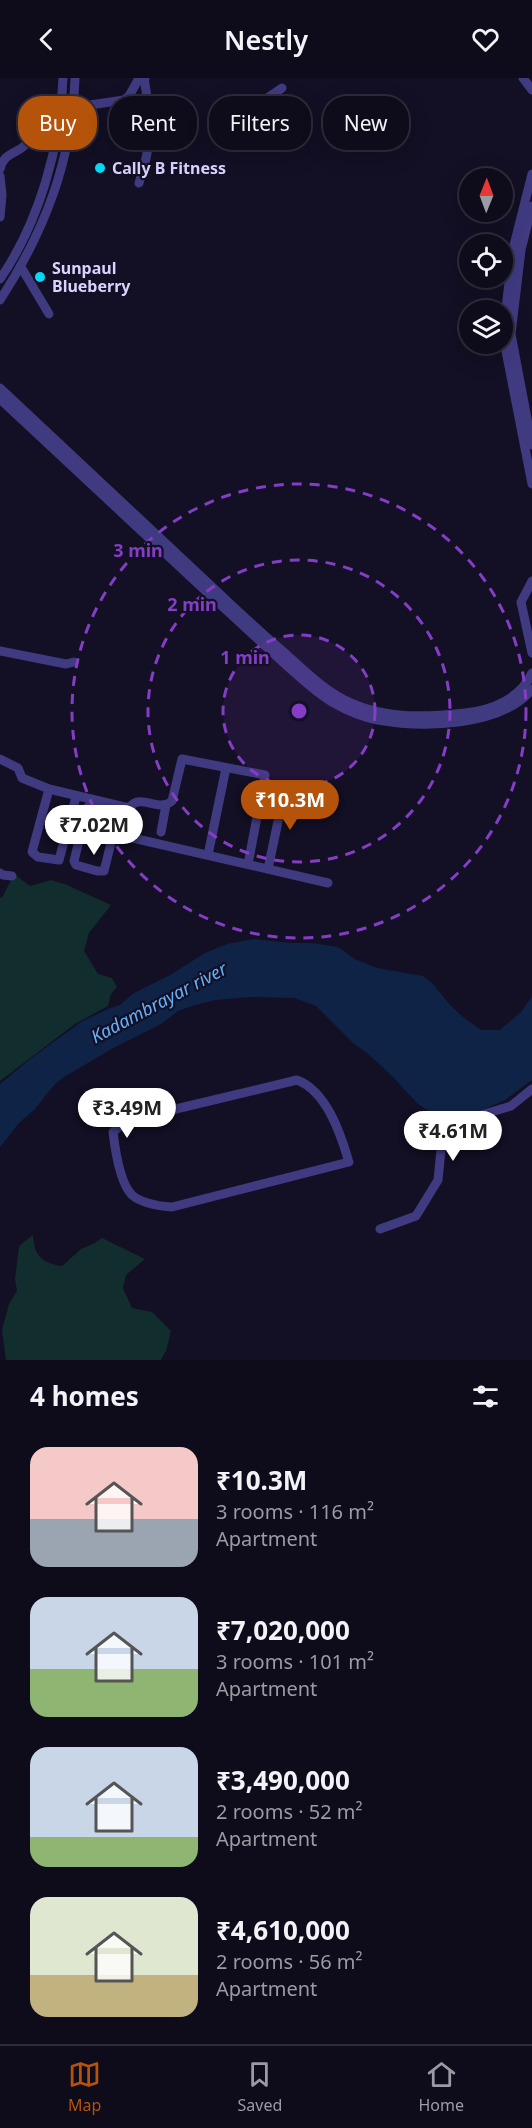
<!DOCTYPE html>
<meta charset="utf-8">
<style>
:root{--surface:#0e0b1b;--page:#171424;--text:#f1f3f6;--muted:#9b9ba3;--line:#2e2b3a;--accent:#b45309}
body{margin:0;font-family:"Noto Sans",sans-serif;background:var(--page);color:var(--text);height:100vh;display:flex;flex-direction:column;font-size:22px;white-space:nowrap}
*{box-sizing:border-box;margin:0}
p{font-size:20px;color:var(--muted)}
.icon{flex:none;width:33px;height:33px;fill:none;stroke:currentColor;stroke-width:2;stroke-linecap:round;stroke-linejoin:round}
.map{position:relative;height:1282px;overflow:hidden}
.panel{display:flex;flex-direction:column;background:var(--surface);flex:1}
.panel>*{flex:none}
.hud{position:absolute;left:18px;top:18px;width:496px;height:54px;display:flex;gap:12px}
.needle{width:39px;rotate:1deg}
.controls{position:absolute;left:459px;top:90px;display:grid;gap:12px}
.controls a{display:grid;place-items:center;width:54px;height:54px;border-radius:50%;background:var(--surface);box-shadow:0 6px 24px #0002,0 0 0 2px var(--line);font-size:30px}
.price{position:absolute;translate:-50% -51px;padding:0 14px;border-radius:21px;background:#fff;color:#222;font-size:20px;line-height:39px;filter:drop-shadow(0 2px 3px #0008)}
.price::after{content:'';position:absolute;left:50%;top:36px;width:18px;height:14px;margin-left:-9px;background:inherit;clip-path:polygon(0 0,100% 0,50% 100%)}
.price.active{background:var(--accent);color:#fff}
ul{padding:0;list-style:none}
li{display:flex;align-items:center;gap:18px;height:150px;padding:0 30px}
li span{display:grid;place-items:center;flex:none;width:168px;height:120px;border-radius:18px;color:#555}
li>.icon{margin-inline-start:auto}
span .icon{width:72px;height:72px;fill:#fffc;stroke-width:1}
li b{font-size:26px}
h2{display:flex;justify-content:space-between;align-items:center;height:72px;padding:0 30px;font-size:26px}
.pill{padding:0 21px;border-radius:24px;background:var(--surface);box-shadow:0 6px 24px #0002,0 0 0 2px var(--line);font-size:21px;line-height:54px}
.pill.active{background:var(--accent);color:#fff}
header{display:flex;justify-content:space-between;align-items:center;height:78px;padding:0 30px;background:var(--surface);font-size:27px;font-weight:600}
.menu{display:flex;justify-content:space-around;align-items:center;height:84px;border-top:2px solid var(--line);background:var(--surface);font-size:16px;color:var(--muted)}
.menu a{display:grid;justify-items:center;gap:3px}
.menu .active{color:var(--accent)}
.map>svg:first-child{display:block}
.green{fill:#122d2d}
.water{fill:#0f2347}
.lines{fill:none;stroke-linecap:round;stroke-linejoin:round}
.minor{stroke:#403b81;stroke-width:9}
.ring{fill:none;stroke:#843dc5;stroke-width:3;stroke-dasharray:10 8}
.poi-dot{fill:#06d8f6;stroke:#130f24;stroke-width:2}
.labels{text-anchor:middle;stroke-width:4.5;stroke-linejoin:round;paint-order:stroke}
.poi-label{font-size:16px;font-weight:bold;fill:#d9d3fe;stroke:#130f24;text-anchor:start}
.water-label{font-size:18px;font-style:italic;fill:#63b1fb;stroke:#130f24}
.centre{fill:#843dc5;stroke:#130f24;stroke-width:3}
.ring-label{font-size:18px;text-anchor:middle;font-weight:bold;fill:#843dc5;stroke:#130f24;stroke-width:4.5;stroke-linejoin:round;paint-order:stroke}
</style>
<header><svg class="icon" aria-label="back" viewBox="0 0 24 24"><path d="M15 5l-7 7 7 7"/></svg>Nestly<svg class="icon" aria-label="heart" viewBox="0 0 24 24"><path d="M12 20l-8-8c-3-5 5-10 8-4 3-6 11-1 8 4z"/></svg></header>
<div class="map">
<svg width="532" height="1282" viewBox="0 0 532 1282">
<rect width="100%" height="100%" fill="#130f24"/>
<g class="green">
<polygon points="14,796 30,808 51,802 67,807 111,827 89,855 84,873 98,896 112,900 117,909 111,916 108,928 75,946 0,1003 0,819 2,820"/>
<path d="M33,1157C34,1178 42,1185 62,1188L81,1171L93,1166L102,1160L145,1181L126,1197L123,1210L132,1230L152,1234L171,1253L166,1273L161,1281L162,1282H6L2,1252L9,1226L17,1213L15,1201L19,1168Z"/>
</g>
<polygon class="water" points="253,861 291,865 311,865 338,869 355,881 377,890 423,898 434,907 450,927 463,939 481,952 500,952 522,933 532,918 532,1002 505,1022 449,1047 418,1026 390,996 367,975 353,965 316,928 294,920 250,919 216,922 195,927 178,933 161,946 115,969 64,999 54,1007 34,1032 19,1045 0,1069 0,1006 30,981 81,944 108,931 120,927 134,915 172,896 203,876 227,866"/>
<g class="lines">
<g class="minor">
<polyline points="523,0 532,12"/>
<polyline points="247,34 282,10"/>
<path d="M0,91C5,68 29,80 32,49L74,35L83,28L124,22L129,18L138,2L145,0"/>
<polyline points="532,96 513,171 504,247 506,273 532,406"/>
<polyline points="0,98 2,117 0,139"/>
<path d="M139,105C153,66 151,40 144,0"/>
<polyline points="532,128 521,172 511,256 532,367"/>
<polyline points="21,189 49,236"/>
<path d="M0,201C39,145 61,67 63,0"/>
<path d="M0,222C45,153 72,82 75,0"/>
<path d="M0,310C74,380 149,449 223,519C244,539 265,558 287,577C308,596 327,615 353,626C387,641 428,639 465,635C492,632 520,621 532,595"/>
<path d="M0,321C71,387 141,453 212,519C237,542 261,564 286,587C301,600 315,614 332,624C346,632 362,639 378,642C422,650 502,649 532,611"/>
<polyline points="532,503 521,524 532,575"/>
<polyline points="0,573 66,586 74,584"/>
<polyline points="0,681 18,690 22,700 49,711 129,730 124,758 328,805"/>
<polyline points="49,711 32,774 38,779 59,782 76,719"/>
<polygon points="90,727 119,733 104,793 97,793 76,787 74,783 87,730"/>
<path d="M129,730C140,714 159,735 172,723L182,681L265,697L249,781"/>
<polyline points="161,754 166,727"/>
<polyline points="209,772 226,690"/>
<polyline points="268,791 285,710"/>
<polyline points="0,795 3,797 12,798"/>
<path d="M348,1081C340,1054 326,1013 297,1002L180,1030L119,1049L113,1054C115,1071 120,1105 132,1117C142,1126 159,1128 172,1129L349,1084"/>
<polyline points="380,1151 416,1138 438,1102 442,1062 468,1041 511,1028 532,1011"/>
</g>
</g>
<circle cx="299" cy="633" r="76" fill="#843dc5" fill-opacity=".12"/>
<g class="ring">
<circle cx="299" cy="633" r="76"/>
<circle cx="299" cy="633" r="151"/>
<circle cx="299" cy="633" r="227"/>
</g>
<g class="poi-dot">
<circle cx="100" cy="90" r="6"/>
<circle cx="40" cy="199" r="6"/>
</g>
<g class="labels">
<g class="poi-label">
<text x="112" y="96">Cally B Fitness</text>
<text x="52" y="196">Sunpaul<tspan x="52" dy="18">Blueberry</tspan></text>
</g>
<g class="water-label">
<text transform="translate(159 925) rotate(-28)" y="6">Kadambrayar river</text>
</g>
</g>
<circle cx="299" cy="633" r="9" class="centre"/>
<g class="ring-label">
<text x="138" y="479">3 min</text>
<text x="192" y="533">2 min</text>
<text x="245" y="586">1 min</text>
</g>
</svg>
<div class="controls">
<a><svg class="needle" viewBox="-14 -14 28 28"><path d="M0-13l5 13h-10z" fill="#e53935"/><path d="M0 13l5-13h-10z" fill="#9b9ba3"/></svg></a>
<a><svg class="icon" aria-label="locate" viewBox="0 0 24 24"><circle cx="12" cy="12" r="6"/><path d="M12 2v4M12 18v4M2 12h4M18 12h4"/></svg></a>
<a><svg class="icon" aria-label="layers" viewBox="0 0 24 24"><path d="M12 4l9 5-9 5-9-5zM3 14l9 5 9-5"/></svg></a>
</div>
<b class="price active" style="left:290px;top:753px">₹10.3M</b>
<b class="price" style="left:94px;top:778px">₹7.02M</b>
<b class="price" style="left:127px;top:1061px">₹3.49M</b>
<b class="price" style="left:453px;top:1084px">₹4.61M</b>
<div class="hud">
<a class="pill active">Buy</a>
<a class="pill">Rent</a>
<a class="pill">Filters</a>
<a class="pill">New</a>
</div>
</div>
<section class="panel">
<h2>4 homes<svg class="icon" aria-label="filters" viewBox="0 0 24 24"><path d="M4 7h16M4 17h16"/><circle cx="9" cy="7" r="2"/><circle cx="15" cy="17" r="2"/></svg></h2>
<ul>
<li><span style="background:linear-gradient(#f6c9c9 60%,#9aa5b1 0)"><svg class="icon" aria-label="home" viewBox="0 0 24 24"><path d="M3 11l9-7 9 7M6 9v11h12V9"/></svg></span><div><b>₹10.3M</b><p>3 rooms · 116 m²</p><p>Apartment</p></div></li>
<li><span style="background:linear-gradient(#c9d6e8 60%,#8fb573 0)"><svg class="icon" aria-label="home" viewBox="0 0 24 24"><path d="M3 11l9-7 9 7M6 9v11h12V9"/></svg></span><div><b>₹7,020,000</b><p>3 rooms · 101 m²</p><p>Apartment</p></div></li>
<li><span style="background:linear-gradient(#c9d6e8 75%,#8fb573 0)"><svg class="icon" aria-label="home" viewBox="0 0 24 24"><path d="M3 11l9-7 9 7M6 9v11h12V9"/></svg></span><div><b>₹3,490,000</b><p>2 rooms · 52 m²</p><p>Apartment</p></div></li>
<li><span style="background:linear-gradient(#dfe7d0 65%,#c2b280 0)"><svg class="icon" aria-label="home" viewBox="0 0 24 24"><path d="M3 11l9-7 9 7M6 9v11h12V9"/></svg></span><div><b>₹4,610,000</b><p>2 rooms · 56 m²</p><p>Apartment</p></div></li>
</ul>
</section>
<nav class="menu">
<a class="active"><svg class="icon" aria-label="map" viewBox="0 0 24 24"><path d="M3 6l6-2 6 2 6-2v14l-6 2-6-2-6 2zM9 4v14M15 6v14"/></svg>Map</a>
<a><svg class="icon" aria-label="saved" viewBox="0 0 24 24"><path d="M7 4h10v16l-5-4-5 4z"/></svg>Saved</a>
<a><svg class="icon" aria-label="home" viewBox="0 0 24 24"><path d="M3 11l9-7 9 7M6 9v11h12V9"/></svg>Home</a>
</nav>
